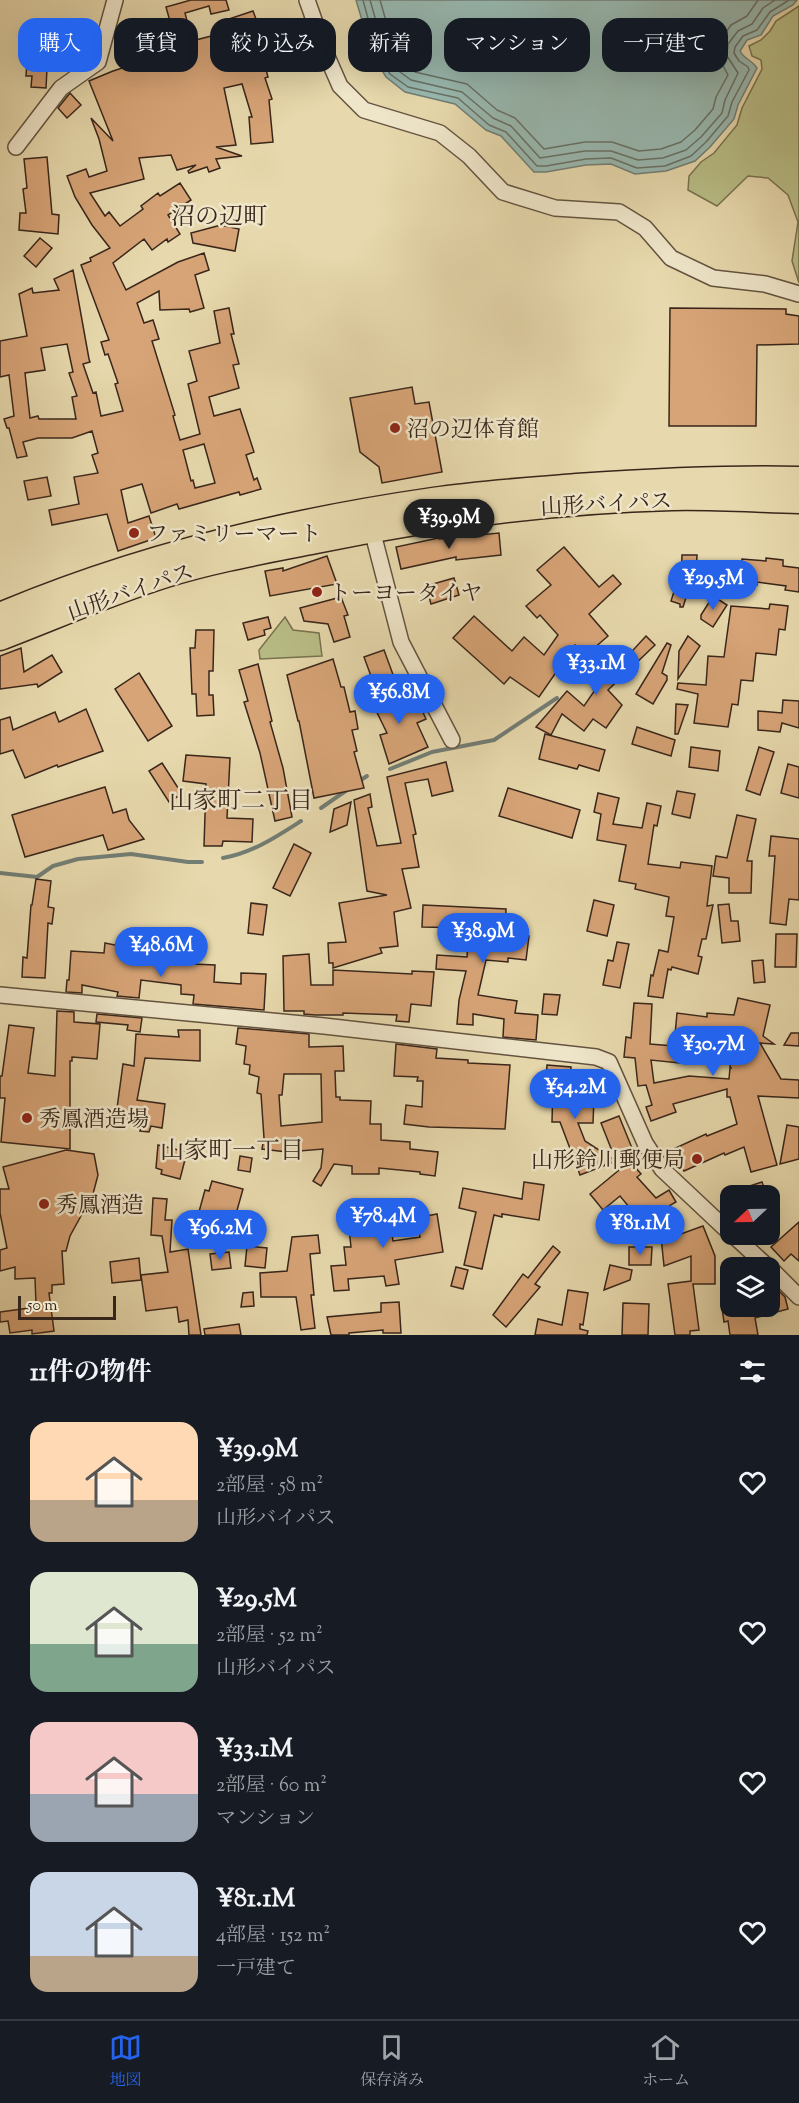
<!DOCTYPE html>
<html lang="ja">
<meta charset="utf-8">
<style>
:root{--surface:#171b24;--page:#242831;--text:#f1f3f6;--muted:#9ea1a6;--line:#363941;--accent:#2563eb}
body{margin:0;font-family:"Sorts Mill Goudy","Noto Serif JP",serif;background:var(--page);color:var(--text);height:100vh;display:flex;flex-direction:column;font-size:22px;white-space:nowrap}
*{box-sizing:border-box;margin:0}
p{font-size:20px;color:var(--muted)}
.icon{flex:none;width:33px;height:33px;fill:none;stroke:currentColor;stroke-width:2;stroke-linecap:round;stroke-linejoin:round}
.map{position:relative;height:1335px;overflow:hidden}
.drawer{display:flex;flex-direction:column;background:var(--surface);flex:1}
.drawer>*{flex:none}
.banner{position:absolute;left:18px;top:18px;width:764px;height:54px;display:flex;gap:12px}
.needle{width:39px;rotate:248deg}
.controls{position:absolute;left:720px;top:1185px;display:grid;gap:12px}
.controls a{display:grid;place-items:center;width:60px;height:60px;border-radius:12px;background:var(--surface);box-shadow:0 6px 24px #0002;font-size:30px}
.scale{position:absolute;left:18px;bottom:15px;width:98px;box-sizing:border-box;padding-left:6px;border:3px solid #39261b;border-top:0;font-size:16px;line-height:21px;white-space:nowrap;color:#39261b;-webkit-text-stroke:4px #efe6ca;paint-order:stroke}
.price{position:absolute;translate:-50% -51px;padding:0 14px;border-radius:21px;background:var(--accent);color:#fff;font-size:20px;line-height:39px;filter:drop-shadow(0 2px 3px #0008)}
.price::after{content:'';position:absolute;left:50%;top:36px;width:18px;height:14px;margin-left:-9px;background:inherit;clip-path:polygon(0 0,100% 0,50% 100%)}
.price.current{background:#222;color:#fff}
ul{padding:0;list-style:none}
li{display:flex;align-items:center;gap:18px;height:150px;padding:0 30px}
li span{display:grid;place-items:center;flex:none;width:168px;height:120px;border-radius:18px;color:#555}
li>.icon{margin-inline-start:auto}
span .icon{width:72px;height:72px;fill:#fffc;stroke-width:1}
li b{font-size:26px}
h2{display:flex;justify-content:space-between;align-items:center;height:72px;padding:0 30px;font-size:26px}
.tag{padding:0 21px;border-radius:18px;background:var(--surface);box-shadow:0 6px 24px #0002;font-size:21px;line-height:54px}
.tag.current{background:var(--accent);color:#fff}
.tab-bar{display:flex;justify-content:space-around;align-items:center;height:84px;border-top:2px solid var(--line);background:var(--surface);font-size:16px;color:var(--muted)}
.tab-bar a{display:grid;justify-items:center;gap:3px}
.tab-bar .current{color:var(--accent)}
.map>svg:first-child{display:block}
.green{fill:#b9be87;stroke:#797251;stroke-width:1.5}
.water{fill:#98b9b1;stroke:#727e75;stroke-width:1.5}
.lines{fill:none;stroke-linecap:round;stroke-linejoin:round}
.shore{stroke:#687066;stroke-width:1.5}
.stream{stroke:#727e75;stroke-width:4}
.building{fill:#d7a477;stroke:#39261b;stroke-width:1.5;fill-rule:evenodd}
.minor-casing{stroke:#645340;stroke-width:18}
.trunk-casing{stroke:#39261b;stroke-width:27}
.minor{stroke:#efe6ca;stroke-width:15}
.trunk{stroke:#e7d9ad;stroke-width:24}
.poi-dot{fill:#8f2418;stroke:#efe6ca;stroke-width:2}
.labels{text-anchor:middle;stroke-width:5;stroke-linejoin:round;paint-order:stroke}
.poi-label{font-size:22px;fill:#39261b;stroke:#efe6ca;text-anchor:start}
.street-label{font-size:22px;fill:#39261b;stroke:#efe6ca}
.neighbourhood-label{font-size:24px;fill:#39261b;stroke:#efe6ca}
</style>
<div class="map">
<svg width="799" height="1335" viewBox="0 0 799 1335">
<rect width="100%" height="100%" fill="#e7d9ad"/>
<filter id="stains"><feTurbulence type="fractalNoise" baseFrequency=".00333" numOctaves="4"/><feColorMatrix values="0 0 0 0 .2 0 0 0 0 .09 0 0 0 0 .02 0 0 0 .5 -.17"/></filter>
<radialGradient id="worn" r=".72"><stop offset=".6" stop-color="#630" stop-opacity="0"/><stop offset="1" stop-color="#630" stop-opacity=".3"/></radialGradient>
<g class="green">
<polygon points="799,6 799,283 792,261 798,222 788,195 768,178 748,176 717,206 688,190 689,176 701,162 714,153 737,125 742,108 762,69 761,60 752,56 749,46 761,40 770,31 776,21"/>
<polygon points="285,617 293,630 319,633 322,656 260,659 259,650"/>
</g>
<path class="water" d="M356,0H797L793,5L773,16L761,35L747,40L740,51C744,59 752,60 757,68L738,105L734,119L710,147L695,161L666,171L635,174L611,164L586,165L546,172H534L501,136L486,130L455,104L405,92L386,77L372,54Z"/>
<g class="lines">
<g class="shore">
<polyline points="363,0 377,52 390,74 408,87 458,98 489,125 506,132 537,166 546,166 586,159 611,158 637,168 665,166 691,156 706,142 728,116 732,102 749,70 748,67 739,61 734,53 735,47 743,36 757,30 770,12 789,0"/>
<polyline points="370,0 384,49 396,69 411,80 462,92 493,118 511,126 540,158 585,151 611,151 638,160 663,158 686,150 701,137 722,113 725,100 738,73 727,56 728,44 738,31 752,24 763,8 775,0"/>
<polyline points="380,0 393,45 403,62 415,72 467,84 497,110 515,118 544,149 585,142 612,142 639,151 661,149 681,142 695,130 713,109 716,97 728,75 718,56 719,42 731,25 747,16 758,0"/>
</g>
<g class="stream">
<polyline points="390,769 432,752 494,740 557,698"/>
<polyline points="358,782 367,776"/>
<polyline points="321,808 347,790"/>
<path d="M223,858C252,853 276,837 301,821"/>
<polyline points="0,873 37,877 53,866 78,859 131,854 188,862 202,862"/>
</g>
</g>
<g class="building">
<path d="M191,0H226L229,10L211,14L209,6L185,13L192,41L230,31L226,20L253,11L259,27L255,28L268,77L265,78L272,99L269,100L273,142L251,144L249,117H252L242,84L224,88L236,145L216,147L242,156L216,159L220,168L209,172L207,167L189,173L188,171L196,165L177,170L171,155L139,158L144,179L90,193L105,216L109,212L120,226L143,209L141,206L158,193L160,196L180,183L191,200L168,215L180,234L168,242L167,239L152,250L144,239L113,263L126,290L178,262L204,253L209,270L195,275L204,308L190,312L189,309L160,310L159,291L137,303L144,323L153,320L159,339L152,341L175,415L173,416L180,440L200,434L188,384L197,381L189,351L220,343L214,311L229,308L234,334H231L239,364L233,365L239,388L209,397L214,416L240,409L254,452L246,455L254,480L257,478L261,489L240,495L239,492L179,509L177,504L151,513L142,484L121,490L128,523L149,516L156,538L118,551L107,514L52,525L49,510L79,504L74,477L98,473L92,455L98,453L92,431L72,438H38L23,442L27,456L17,458L9,428H7L4,419L14,416L9,375L0,377V341L27,336L19,294L32,288L33,293L59,290L54,279L73,270L89,359L90,362L83,364L93,393L96,392L101,416L123,411L115,384L118,383L108,354L105,355L101,342L109,340L81,265L91,261L90,258L110,248L92,225L75,197L67,176L86,169L89,177L107,171L99,139L91,118L113,141L89,81L113,71L178,50L166,7ZM67,344L73,372L69,373L77,396L72,397L76,419H39L38,416L30,418L25,373L45,370L41,348ZM204,444L215,483L195,488L193,480L191,481L183,450Z"/>
<polygon points="28,48 53,52 52,70 47,69 46,88 31,87 32,76 26,76"/>
<polygon points="70,93 81,105 67,118 58,108"/>
<polygon points="47,157 52,214 59,215 58,234 19,230 20,213 26,213 23,189 27,188 24,159"/>
<polygon points="221,225 239,229 235,251 193,243 191,233"/>
<polygon points="40,238 52,248 36,267 24,256"/>
<polygon points="670,308 786,309 786,314 799,316 799,344 757,345 756,426 669,426"/>
<polygon points="412,387 415,404 429,402 442,472 382,483 379,467 360,452 350,398"/>
<polygon points="47,477 51,496 28,500 24,481"/>
<polygon points="499,533 501,555 456,560 456,557 401,569 396,547 438,538 439,539"/>
<polygon points="564,547 599,587 613,575 621,584 589,614 608,636 585,656 575,645 539,697 510,677 504,684 453,638 474,616 512,651 524,637 544,655 558,635 540,615 537,618 526,606 551,585 537,570"/>
<polygon points="682,555 697,555 696,579 692,579 683,607 680,607 680,604 671,601 677,582 681,583"/>
<polygon points="327,556 337,584 270,596 265,571 283,568 283,571"/>
<polygon points="766,558 783,560 783,566 799,568 799,592 785,590 786,586 757,582 757,585 739,584 742,559 766,561"/>
<polygon points="454,578 459,595 431,604 426,586"/>
<polygon points="713,596 727,605 713,627 701,619 701,615"/>
<polygon points="341,597 348,615 344,616 350,637 334,642 328,624 304,621 300,608"/>
<polygon points="770,604 788,606 785,630 779,629 776,655 756,653 753,681 741,680 738,705 732,704 728,727 694,723 698,694 677,689 678,683 706,685 708,656 724,657 731,606 769,609"/>
<polygon points="268,617 271,628 264,630 265,635 248,640 243,623"/>
<polygon points="196,630 214,630 213,671 209,671 209,695 213,695 214,715 197,716 196,694 192,694 190,648 195,648"/>
<polygon points="646,636 655,645 608,690 622,705 606,728 593,719 584,731 562,714 551,735 536,727 567,691 584,706 595,690 593,689 607,676 603,672 620,656 624,660"/>
<polygon points="688,636 700,646 678,679 679,651"/>
<polygon points="667,643 671,645 662,673 667,676 667,680 653,704 636,694"/>
<polygon points="21,648 24,672 52,655 62,672 38,687 37,684 0,689 0,656"/>
<polygon points="384,650 395,680 375,687 364,657"/>
<polygon points="333,659 341,687 344,687 350,712 355,711 358,729 352,730 357,751 354,752 364,788 314,798 299,721 298,721 287,675"/>
<polygon points="258,664 272,721 270,722 283,768 292,817 275,821 260,753 244,702 248,701 239,670"/>
<polygon points="139,673 172,726 148,741 115,689"/>
<polygon points="382,685 392,705 415,695 426,719 417,723 428,747 389,764 380,735 387,733 367,692"/>
<polygon points="783,700 799,701 799,728 782,723 780,732 758,730 758,711 782,713"/>
<polygon points="676,704 688,705 678,734 675,734"/>
<polygon points="86,709 103,751 58,767 57,765 25,778 13,750 0,754 0,720 10,717 13,730 55,712 59,722"/>
<polygon points="637,727 675,740 671,756 632,744"/>
<polygon points="545,734 605,750 599,771 579,765 577,769 539,759"/>
<polygon points="691,747 720,751 718,771 689,767"/>
<polygon points="759,747 774,752 760,795 746,790"/>
<polygon points="186,755 230,758 227,818 253,819 252,842 223,841 222,846 204,846 206,784 183,781"/>
<polygon points="446,762 453,791 432,796 428,779 405,783 416,834 413,835 419,867 402,869 411,908 394,912 398,946 380,948 382,953 333,968 333,963 329,963 328,943 346,942 339,903 387,895 367,891 354,800 370,794 372,807 368,808 377,846 401,843 387,777"/>
<polygon points="162,763 182,794 169,802 149,771"/>
<polygon points="788,764 799,767 799,798 781,793"/>
<polygon points="105,787 113,813 126,809 129,820 144,839 108,850 103,835 25,857 12,815"/>
<polygon points="508,788 580,810 572,838 499,816"/>
<polygon points="677,791 695,794 690,818 672,814"/>
<polygon points="598,793 619,798 613,824 642,828 647,803 661,806 657,826 654,825 648,864 680,868 681,862 712,866 707,906 713,905 706,939 702,939 698,956 702,957 698,974 672,967 671,970 668,969 663,998 648,996 651,975 653,976 659,950 668,952 674,917 666,916 669,897 635,889 636,884 619,881 626,845 597,840 601,814 594,812"/>
<polygon points="351,802 347,825 330,832 334,809"/>
<polygon points="737,815 756,819 747,861 752,861 751,893 729,893 729,878 713,876 716,856 727,858"/>
<polygon points="771,836 799,839 799,900 789,899 786,925 770,923 775,856 769,856"/>
<polygon points="294,844 311,853 290,896 273,888"/>
<polygon points="36,879 51,881 48,907 54,908 52,924 48,923 45,978 22,977 23,957 27,958 31,905 32,905"/>
<polygon points="594,900 614,905 607,936 587,931"/>
<polygon points="251,903 267,905 263,935 248,933"/>
<polygon points="729,904 731,921 738,921 740,941 722,943 718,905"/>
<polygon points="423,905 506,909 505,934 529,936 526,960 508,958 508,962 486,960 478,995 517,1001 515,1013 538,1015 536,1040 503,1037 504,1019 473,1014 473,1025 457,1024 459,1000 466,971 436,969 437,955 467,957 469,928 422,927"/>
<polygon points="776,934 797,934 796,967 775,967"/>
<polygon points="617,942 629,944 620,988 603,985 608,960 613,961"/>
<polygon points="105,943 120,946 119,949 157,954 157,958 170,960 170,963 215,965 214,982 241,984 241,973 266,974 264,1010 193,1004 194,995 181,994 181,985 141,980 139,998 117,996 118,992 82,985 82,993 66,992 67,980 69,980 71,951 104,953"/>
<polygon points="309,954 311,985 333,985 333,970 412,974 412,971 434,972 431,1006 411,1004 409,1022 396,1021 397,1015 343,1013 343,1015 315,1015 304,1014 304,1011 284,1011 283,956"/>
<polygon points="763,960 765,982 754,983 752,961"/>
<polygon points="544,994 560,995 557,1015 542,1014"/>
<path d="M738,998L770,1005L763,1036L774,1044L760,1043L781,1079L799,1080V1098L758,1096L777,1165L751,1172L744,1147L725,1155L724,1153L684,1171L669,1151L706,1134L707,1136L737,1124L730,1097H727V1089L673,1104L676,1112L651,1121L646,1107L652,1105L646,1085L638,1086L635,1058L624,1057L626,1037L631,1038L634,1003L652,1004L650,1044L674,1046L677,1013L707,1017V1013L734,1015ZM694,1044L731,1047L730,1068H732H730L729,1079L689,1076L654,1083L651,1060L689,1064L690,1048H694Z"/>
<polygon points="57,1011 74,1012 74,1022 100,1024 97,1059 72,1057 72,1061 70,1061 70,1149 1,1142 5,1098 0,1098 0,1076 2,1076 9,1025 34,1028 28,1073 55,1076"/>
<polygon points="97,1014 142,1018 140,1032 127,1030 128,1025 96,1022"/>
<path d="M238,1028L309,1034V1047L343,1046L344,1071H335L336,1097H340V1100L371,1101L370,1124H381V1140L410,1142V1149L438,1152L435,1176L420,1174V1172L379,1168V1174H352V1166L334,1164L321,1186L313,1181L321,1168L323,1149L287,1152L262,1149L264,1138L261,1094L257,1093L259,1077L249,1074L250,1065L244,1064L246,1046L236,1044ZM284,1074H321L322,1122L281,1126L279,1095H282Z"/>
<polygon points="178,1030 200,1030 200,1061 145,1058 137,1100 165,1104 162,1128 151,1126 149,1132 140,1131 141,1126 115,1123 123,1064 134,1066 136,1034 179,1037"/>
<polygon points="791,1033 799,1033 799,1046 784,1045"/>
<polygon points="396,1044 437,1049 436,1058 468,1060 468,1063 510,1065 505,1129 429,1127 404,1124 406,1105 422,1107 423,1081 417,1081 418,1077 394,1076"/>
<polygon points="547,1065 571,1067 569,1097 594,1098 593,1123 578,1123 585,1141 616,1161 580,1175 560,1122 552,1122 553,1082 546,1082"/>
<polygon points="619,1116 632,1148 623,1152 627,1157 616,1161 601,1123"/>
<polygon points="787,1125 799,1127 799,1159 780,1164"/>
<polygon points="158,1145 187,1152 180,1179 161,1174 162,1170 156,1168"/>
<polygon points="66,1150 94,1154 98,1175 93,1194 70,1236 66,1251 62,1251 64,1284 52,1285 52,1293 49,1293 54,1331 32,1334 32,1330 10,1333 8,1321 0,1322 0,1312 29,1308 29,1304 36,1304 35,1278 15,1279 15,1267 0,1271 0,1250 7,1248 0,1213 0,1189 9,1189 3,1167"/>
<polygon points="240,1156 252,1158 250,1172 238,1170"/>
<polygon points="630,1161 641,1174 637,1177 656,1198 669,1190 676,1202 667,1207 678,1235 703,1226 715,1256 715,1284 693,1284 699,1330 690,1331 690,1335 675,1335 668,1284 691,1281 691,1256 664,1266 660,1227 651,1228 642,1206 634,1213 620,1196 603,1210 590,1194"/>
<polygon points="212,1181 243,1189 236,1214 228,1211 219,1240 183,1228 186,1216 197,1219 205,1190 209,1191"/>
<polygon points="524,1182 544,1185 539,1220 502,1214 502,1217 494,1215 482,1269 464,1265 476,1212 459,1208 463,1188 522,1199"/>
<polygon points="762,1182 767,1196 728,1196 728,1193"/>
<polygon points="111,1195 132,1200 129,1214 107,1208"/>
<polygon points="153,1198 167,1199 165,1220 172,1220 170,1252 188,1249 201,1335 189,1335 188,1320 179,1322 177,1307 146,1311 141,1275 168,1272 162,1236 151,1235"/>
<polygon points="389,1214 393,1241 420,1237 416,1218 437,1214 443,1252 395,1260 399,1284 386,1286 384,1276 348,1279 349,1290 334,1291 331,1266 346,1265 344,1247 351,1247 348,1219"/>
<polygon points="799,1222 799,1261 791,1254 784,1261 771,1247"/>
<polygon points="318,1235 320,1253 310,1254 314,1295 311,1295 315,1328 301,1330 296,1297 261,1297 260,1273 287,1271 292,1237"/>
<polygon points="247,1246 267,1248 265,1268 245,1266"/>
<polygon points="553,1246 560,1252 535,1284 540,1287 506,1327 493,1315 523,1274 528,1278"/>
<polygon points="629,1247 652,1247 651,1265 629,1265"/>
<polygon points="229,1252 231,1268 212,1270 210,1254"/>
<polygon points="139,1258 141,1280 112,1283 110,1262"/>
<polygon points="610,1265 632,1270 630,1280 604,1290"/>
<polygon points="456,1267 468,1270 463,1289 451,1286"/>
<polygon points="568,1290 588,1293 583,1325 580,1324 580,1329 588,1331 587,1335 535,1335 538,1319 562,1325"/>
<polygon points="253,1292 254,1306 241,1307 243,1293"/>
<polygon points="780,1292 785,1297 788,1309 755,1318 758,1335 730,1335 728,1321 724,1322 722,1308 770,1306 770,1295"/>
<polygon points="399,1302 401,1333 383,1333 383,1330 349,1333 349,1335 331,1335 327,1317 381,1312 381,1303"/>
<polygon points="623,1303 649,1304 648,1335 622,1335"/>
<polygon points="239,1324 241,1335 205,1335 204,1329"/>
</g>
<g class="lines">
<g class="minor-casing">
<g id="minor">
<polyline points="307,0 326,54 340,86 364,110 440,133 469,156 503,192 555,208 619,212 645,228 671,258 713,278 765,284 799,294"/>
<polyline points="16,147 61,88 98,62 115,0"/>
<polyline points="372,530 401,642 452,740"/>
<polyline points="0,995 324,1026 596,1057 609,1062 645,1143 662,1169 730,1233"/>
<polyline points="732,1234 769,1268"/>
<polyline points="770,1268 799,1297"/>
</g>
</g>
<g class="trunk-casing">
<g id="trunk">
<path d="M0,615C135,558 288,521 433,500C480,493 529,490 577,486C651,481 725,477 799,479"/>
<path d="M0,638C55,617 109,593 166,575C214,560 266,551 316,541C434,517 552,501 672,498C714,497 757,500 799,501"/>
</g>
</g>
<use href="#minor" class="minor"/>
<use href="#trunk" class="trunk"/>
</g>
<g class="poi-dot">
<circle cx="395" cy="428" r="6"/>
<circle cx="134" cy="533" r="6"/>
<circle cx="317" cy="592" r="6"/>
<circle cx="27" cy="1118" r="6"/>
<circle cx="697" cy="1159" r="6"/>
<circle cx="44" cy="1204" r="6"/>
</g>
<g class="labels">
<g class="poi-label">
<text x="407" y="436">沼の辺体育館</text>
<text x="146" y="541">ファミリーマート</text>
<text x="329" y="600">トーヨータイヤ</text>
<text x="39" y="1126">秀鳳酒造場</text>
<text x="685" y="1167" text-anchor="end">山形鈴川郵便局</text>
<text x="56" y="1212">秀鳳酒造</text>
</g>
<g class="street-label">
<text transform="translate(606 503) rotate(-3)" y="8">山形バイパス</text>
<text transform="translate(130 591) rotate(-19)" y="8">山形バイパス</text>
</g>
<g class="neighbourhood-label">
<text x="219" y="224">沼の辺町</text>
<text x="241" y="808">山家町二丁目</text>
<text x="232" y="1158">山家町一丁目</text>
</g>
</g>
<rect width="100%" height="100%" filter="url(#stains)"/>
<rect width="100%" height="100%" fill="url(#worn)"/>
</svg>
<div class="controls">
<a><svg class="needle" viewBox="-14 -14 28 28"><path d="M0-13l5 13h-10z" fill="#e53935"/><path d="M0 13l5-13h-10z" fill="#9ea1a6"/></svg></a>
<a><svg class="icon" aria-label="layers" viewBox="0 0 24 24"><path d="M12 4l9 5-9 5-9-5zM3 14l9 5 9-5"/></svg></a>
</div>
<div class="scale">50 m</div>
<b class="price current" style="left:449px;top:550px">¥39.9M</b>
<b class="price" style="left:713px;top:611px">¥29.5M</b>
<b class="price" style="left:596px;top:696px">¥33.1M</b>
<b class="price" style="left:399px;top:725px">¥56.8M</b>
<b class="price" style="left:483px;top:964px">¥38.9M</b>
<b class="price" style="left:161px;top:978px">¥48.6M</b>
<b class="price" style="left:713px;top:1077px">¥30.7M</b>
<b class="price" style="left:575px;top:1120px">¥54.2M</b>
<b class="price" style="left:383px;top:1249px">¥78.4M</b>
<b class="price" style="left:640px;top:1256px">¥81.1M</b>
<b class="price" style="left:220px;top:1261px">¥96.2M</b>
<div class="banner">
<a class="tag current">購入</a>
<a class="tag">賃貸</a>
<a class="tag">絞り込み</a>
<a class="tag">新着</a>
<a class="tag">マンション</a>
<a class="tag">一戸建て</a>
</div>
</div>
<section class="drawer">
<h2>11件の物件<svg class="icon" aria-label="filters" viewBox="0 0 24 24"><path d="M4 7h16M4 17h16"/><circle cx="9" cy="7" r="2"/><circle cx="15" cy="17" r="2"/></svg></h2>
<ul>
<li><span style="background:linear-gradient(#ffd9b3 65%,#b9a48a 0)"><svg class="icon" aria-label="home" viewBox="0 0 24 24"><path d="M3 11l9-7 9 7M6 9v11h12V9"/></svg></span><div><b>¥39.9M</b><p>2部屋 · 58 m²</p><p>山形バイパス</p></div><svg class="icon" aria-label="heart" viewBox="0 0 24 24"><path d="M12 20l-8-8c-3-5 5-10 8-4 3-6 11-1 8 4z"/></svg></li>
<li><span style="background:linear-gradient(#dfe7d0 60%,#7fa58c 0)"><svg class="icon" aria-label="home" viewBox="0 0 24 24"><path d="M3 11l9-7 9 7M6 9v11h12V9"/></svg></span><div><b>¥29.5M</b><p>2部屋 · 52 m²</p><p>山形バイパス</p></div><svg class="icon" aria-label="heart" viewBox="0 0 24 24"><path d="M12 20l-8-8c-3-5 5-10 8-4 3-6 11-1 8 4z"/></svg></li>
<li><span style="background:linear-gradient(#f6c9c9 60%,#9aa5b1 0)"><svg class="icon" aria-label="home" viewBox="0 0 24 24"><path d="M3 11l9-7 9 7M6 9v11h12V9"/></svg></span><div><b>¥33.1M</b><p>2部屋 · 60 m²</p><p>マンション</p></div><svg class="icon" aria-label="heart" viewBox="0 0 24 24"><path d="M12 20l-8-8c-3-5 5-10 8-4 3-6 11-1 8 4z"/></svg></li>
<li><span style="background:linear-gradient(#c9d6e8 70%,#b9a48a 0)"><svg class="icon" aria-label="home" viewBox="0 0 24 24"><path d="M3 11l9-7 9 7M6 9v11h12V9"/></svg></span><div><b>¥81.1M</b><p>4部屋 · 152 m²</p><p>一戸建て</p></div><svg class="icon" aria-label="heart" viewBox="0 0 24 24"><path d="M12 20l-8-8c-3-5 5-10 8-4 3-6 11-1 8 4z"/></svg></li>
</ul>
</section>
<nav class="tab-bar">
<a class="current"><svg class="icon" aria-label="map" viewBox="0 0 24 24"><path d="M3 6l6-2 6 2 6-2v14l-6 2-6-2-6 2zM9 4v14M15 6v14"/></svg>地図</a>
<a><svg class="icon" aria-label="saved" viewBox="0 0 24 24"><path d="M7 4h10v16l-5-4-5 4z"/></svg>保存済み</a>
<a><svg class="icon" aria-label="home" viewBox="0 0 24 24"><path d="M3 11l9-7 9 7M6 9v11h12V9"/></svg>ホーム</a>
</nav>
